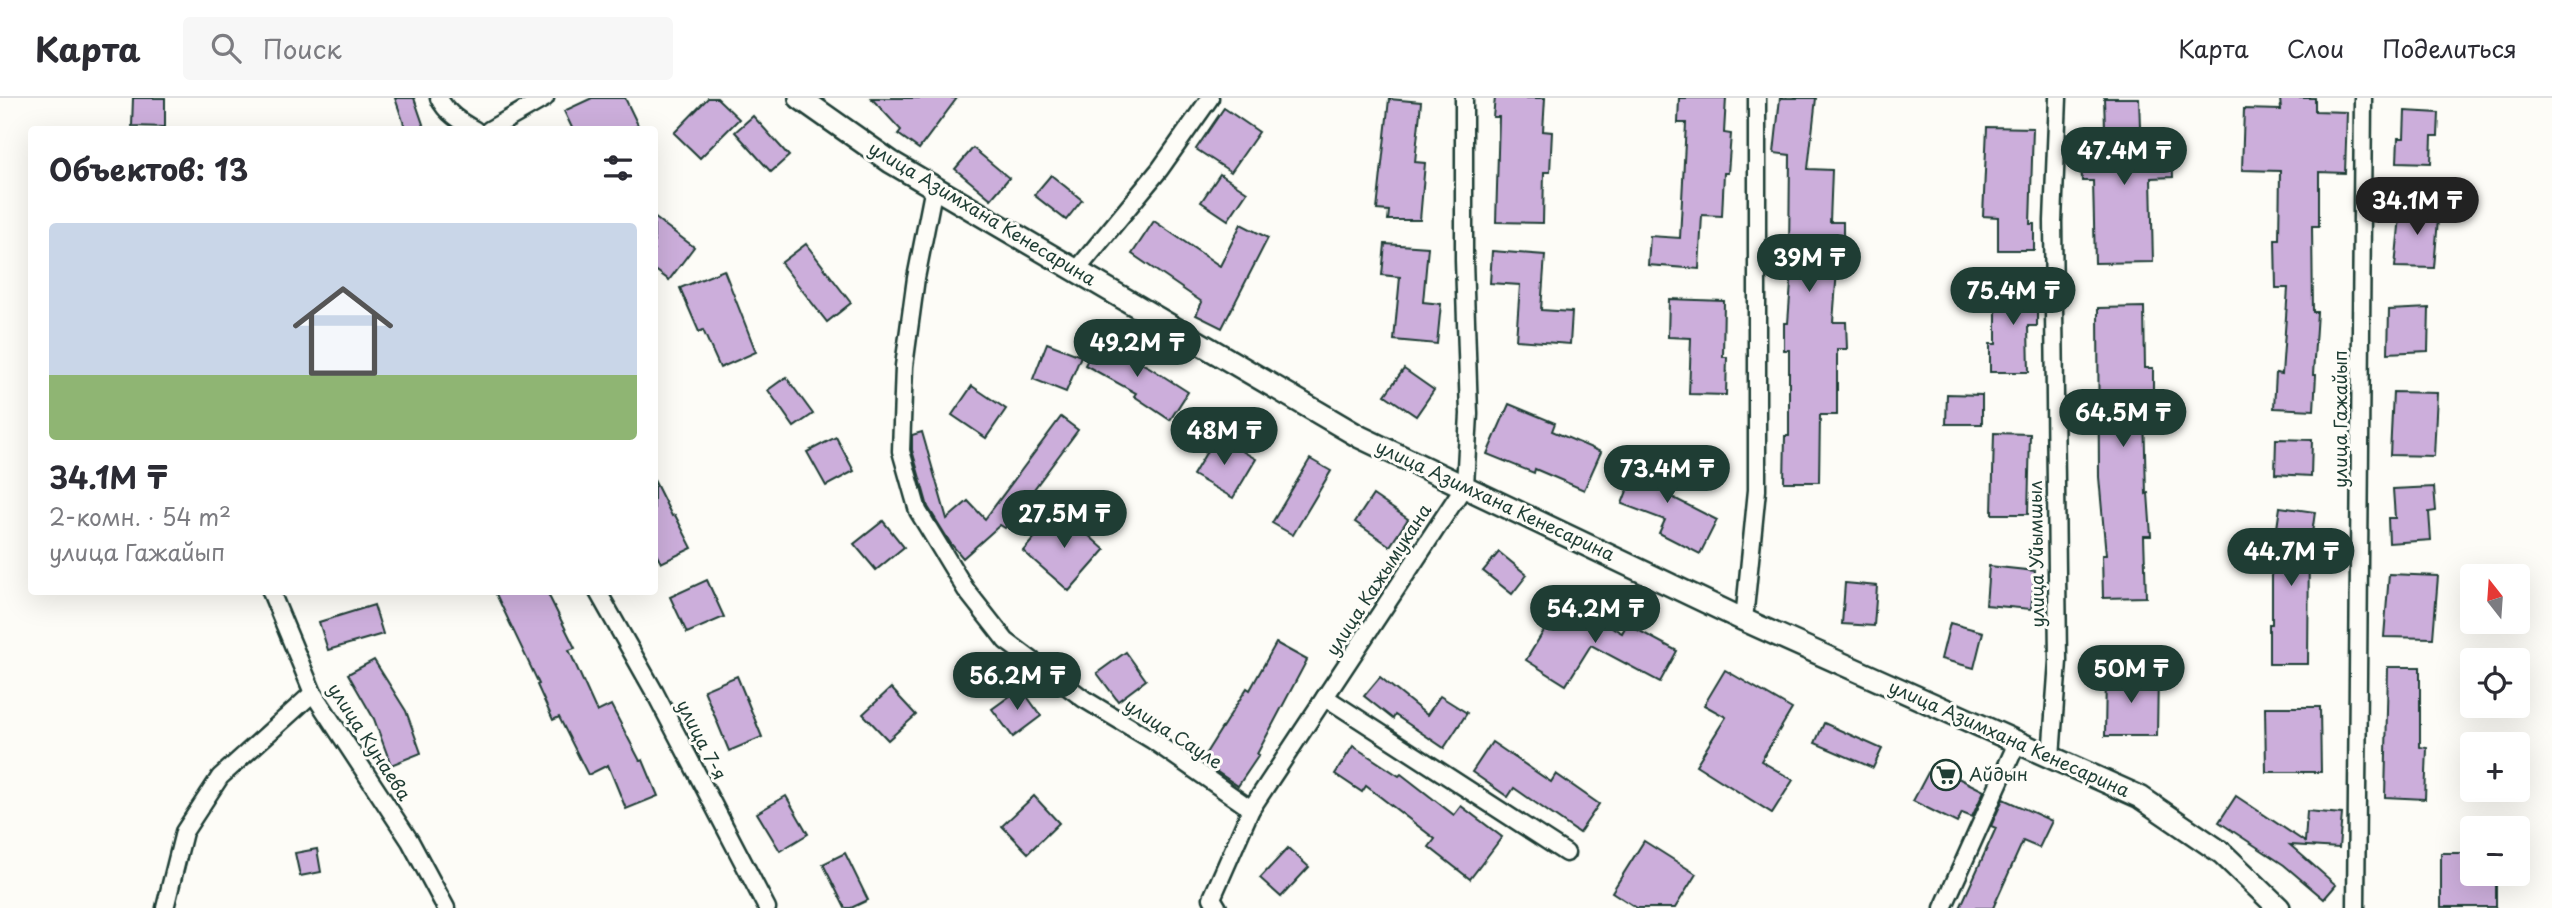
<!DOCTYPE html>
<html lang="ru">
<meta charset="utf-8">
<style>
:root{--surface:#fff;--page:#f7f7f7;--text:#2b2b33;--muted:#7c7c81;--line:#e1e1e2;--accent:#1f3d34}
body{margin:0;font-family:"Playpen Sans",sans-serif;background:var(--page);color:var(--text);height:100vh;display:flex;flex-direction:column;font-size:26px;white-space:nowrap}
*{box-sizing:border-box;margin:0}
p{font-size:23px;color:var(--muted)}
.icon{flex:none;width:38px;height:38px;fill:none;stroke:currentColor;stroke-width:2;stroke-linecap:round;stroke-linejoin:round}
.map{position:relative;flex:1;overflow:hidden}
.drawer{position:absolute;left:28px;top:28px;width:630px;height:469px;display:flex;flex-direction:column;background:var(--surface);border-radius:7px;box-shadow:0 7px 28px #0002}
.drawer>*{flex:none}
.needle{width:46px;rotate:343deg}
.tools{position:absolute;left:2460px;top:466px;display:grid;gap:14px}
.tools a{display:grid;place-items:center;width:70px;height:70px;border-radius:7px;background:var(--surface);box-shadow:0 7px 28px #0002;font-size:35px}
.price{position:absolute;translate:-50% -60px;padding:0 16px;border-radius:24px;background:var(--accent);color:#fff;font-size:23px;line-height:46px;filter:drop-shadow(0 2px 4px #0008)}
.price::after{content:'';position:absolute;left:50%;top:42px;width:21px;height:16px;margin-left:-10px;background:inherit;clip-path:polygon(0 0,100% 0,50% 100%)}
.price.active{background:#222;color:#fff}
ul{padding:0;list-style:none}
li{display:grid;align-content:center;gap:14px;height:371px;padding:0 21px}
li span{display:grid;place-items:center;height:217px;border-radius:7px;color:#555}
li>.icon{margin-inline-start:auto}
span .icon{width:126px;height:126px;fill:#fffc;stroke-width:1}
li b{font-size:30px}
h2{display:flex;justify-content:space-between;align-items:center;height:84px;padding:0 21px;font-size:30px}
header{display:flex;align-items:center;gap:42px;box-sizing:border-box;height:98px;padding:0 35px;background:var(--surface);border-bottom:2px solid var(--line)}
header strong{font-size:33px}
nav{display:flex;gap:38px;margin-inline-start:auto;font-size:24px}
.search{width:490px;height:63px;background:var(--page);display:flex;align-items:center;gap:18px;box-sizing:border-box;padding:0 24px;border-radius:7px;color:var(--muted);font-size:26px}
.map>svg:first-child{display:block}
.building{fill:#ccaedb;stroke:#1f3d34;stroke-width:2}
.lines{fill:none;stroke-linecap:round;stroke-linejoin:round}
.minor-casing{stroke:#1f3d34;stroke-width:21}
.tertiary-casing{stroke:#1f3d34;stroke-width:26}
.minor{stroke:#fdfcf7;stroke-width:16}
.tertiary{stroke:#fdfcf7;stroke-width:21}
.labels{text-anchor:middle;stroke-width:6;stroke-linejoin:round;paint-order:stroke}
.street-label{font-size:18px;fill:#1f3d34;stroke:#fdfcf7}
.poi-label{font-size:18px;fill:#1f3d34;stroke:#fdfcf7;text-anchor:start}
</style>
<header>
<strong>Карта</strong>
<div class="search"><svg class="icon" aria-label="search" viewBox="0 0 24 24"><circle cx="10" cy="10" r="6"/><path d="M15 15l6 6"/></svg>Поиск</div>
<nav><a>Карта</a><a>Слои</a><a>Поделиться</a></nav>
</header>
<div class="map">
<svg width="2552" height="810" viewBox="0 0 2552 810">
<rect width="100%" height="100%" fill="#fdfcf7"/>
<filter id="ink" filterUnits="userSpaceOnUse"><feTurbulence type="fractalNoise" baseFrequency=".0143" numOctaves="2"/><feDisplacementMap in="SourceGraphic" scale="14" xChannelSelector="R" yChannelSelector="G"/><feConvolveMatrix kernelMatrix="1 2 1 2 8 2 1 2 1" color-interpolation-filters="sRGB"/></filter>
<g filter="url(#ink)">
<g class="building">
<polygon points="133,0 165,0 165,29 132,28"/>
<polygon points="395,0 414,0 425,32 406,32"/>
<polygon points="592,0 625,0 638,27 629,32 573,32 564,13"/>
<polygon points="708,0 717,0 739,21 700,60 674,35"/>
<polygon points="871,0 957,0 919,51 898,36 901,32"/>
<polygon points="1495,0 1545,0 1543,33 1552,34 1550,74 1544,74 1543,125 1496,124 1499,19 1493,19"/>
<polygon points="1679,0 1726,0 1724,35 1731,36 1728,75 1724,75 1722,118 1702,117 1699,171 1648,167 1650,138 1680,140 1686,25 1678,25"/>
<polygon points="1780,0 1816,0 1808,71 1832,72 1830,124 1843,124 1843,159 1838,159 1833,224 1846,224 1847,251 1837,251 1837,317 1820,317 1819,384 1784,384 1785,338 1789,338 1789,252 1784,252 1784,225 1788,225 1793,158 1789,158 1790,57 1774,55"/>
<polygon points="2104,0 2139,0 2141,58 2172,56 2173,79 2151,80 2153,164 2095,165 2093,83 2082,83 2081,61 2106,60"/>
<polygon points="2280,0 2315,0 2315,13 2347,14 2345,75 2319,74 2319,128 2312,128 2313,214 2317,214 2313,277 2316,277 2314,312 2274,310 2276,275 2282,276 2288,190 2276,190 2275,141 2279,141 2280,73 2242,72 2244,11 2281,12"/>
<polygon points="1389,1 1421,4 1415,64 1425,65 1420,122 1388,122 1389,113 1377,112"/>
<polygon points="1224,10 1259,34 1231,74 1196,51"/>
<polygon points="2405,13 2439,15 2438,38 2432,38 2431,65 2397,64 2398,40 2404,40"/>
<polygon points="753,18 789,58 771,74 735,34"/>
<polygon points="1987,29 2033,30 2030,126 2034,126 2034,152 1998,152 1998,119 1983,118"/>
<polygon points="973,50 1009,80 991,101 955,71"/>
<polygon points="1220,76 1247,94 1228,122 1201,104"/>
<polygon points="1051,77 1082,102 1066,122 1034,97"/>
<polygon points="2401,108 2439,109 2434,170 2395,169"/>
<polygon points="654,119 694,149 669,182 654,171"/>
<polygon points="1154,123 1220,168 1241,126 1268,140 1222,230 1196,217 1202,204 1132,156"/>
<polygon points="806,146 851,205 827,224 781,165"/>
<polygon points="1385,146 1428,149 1423,204 1441,206 1437,246 1394,242 1400,179 1382,177"/>
<polygon points="1492,153 1545,157 1541,212 1572,214 1570,246 1516,242 1520,187 1490,185"/>
<polygon points="724,172 756,254 720,270 703,232 699,234 680,190"/>
<polygon points="1996,185 2037,186 2037,228 2028,228 2029,274 1990,274 1990,246 1996,246"/>
<polygon points="1669,201 1724,203 1723,259 1727,259 1726,297 1689,296 1691,240 1668,239"/>
<polygon points="2144,209 2145,270 2153,270 2153,312 2144,312 2146,396 2148,395 2151,438 2144,438 2146,499 2103,500 2102,457 2106,457 2099,379 2098,210"/>
<polygon points="2429,210 2428,253 2388,255 2389,212"/>
<polygon points="1098,242 1149,269 1188,294 1170,322 1134,298 1136,295 1085,267"/>
<polygon points="1047,245 1081,258 1066,294 1033,281"/>
<polygon points="1404,271 1434,292 1416,318 1385,297"/>
<polygon points="786,279 813,316 794,329 768,292"/>
<polygon points="972,288 1006,311 986,340 952,317"/>
<polygon points="2393,294 2437,295 2434,358 2390,357"/>
<polygon points="1947,296 1982,297 1982,326 1946,326"/>
<polygon points="1509,306 1555,325 1552,333 1601,354 1584,392 1535,371 1534,375 1487,356"/>
<polygon points="1061,319 1078,332 1005,430 1000,427 963,460 951,446 928,409 912,352 912,337 922,334 947,421 968,403 985,421"/>
<polygon points="1994,335 2030,336 2028,416 1992,416"/>
<polygon points="1216,338 1256,361 1233,400 1193,377"/>
<polygon points="836,339 854,373 826,388 807,354"/>
<polygon points="2276,341 2312,342 2311,378 2275,376"/>
<polygon points="1641,356 1677,369 1666,396 1717,422 1700,456 1659,435 1665,422 1622,406"/>
<polygon points="1310,361 1331,373 1293,437 1272,425"/>
<polygon points="654,382 672,418 675,417 692,450 661,465 654,452"/>
<polygon points="2434,389 2436,413 2429,414 2431,442 2389,445 2388,420 2395,420 2393,391"/>
<polygon points="1373,397 1408,421 1390,448 1355,424"/>
<polygon points="2280,409 2315,414 2311,443 2309,442 2308,566 2269,566 2269,526 2272,526 2272,465"/>
<polygon points="1059,411 1105,452 1069,493 1023,453"/>
<polygon points="883,423 904,449 876,472 854,446"/>
<polygon points="1499,454 1527,477 1512,496 1483,473"/>
<polygon points="1989,468 2035,473 2031,511 1986,507"/>
<polygon points="2389,476 2438,478 2433,540 2384,539"/>
<polygon points="707,482 724,519 687,535 670,499"/>
<polygon points="1845,485 1877,488 1874,528 1842,526"/>
<polygon points="495,494 547,494 575,550 569,552 597,614 611,607 640,663 643,662 658,698 626,711 608,667 588,677 559,619 553,622 537,587 539,586"/>
<polygon points="1564,500 1622,535 1627,526 1677,553 1660,584 1591,547 1566,587 1526,562"/>
<polygon points="374,507 383,536 328,552 319,524"/>
<polygon points="1950,525 1983,534 1974,570 1941,561"/>
<polygon points="1276,545 1307,562 1257,656 1259,657 1238,688 1201,663 1247,590 1250,592"/>
<polygon points="1126,554 1146,582 1118,603 1097,575"/>
<polygon points="374,562 406,613 421,655 391,667 374,621 348,576"/>
<polygon points="2388,569 2420,569 2420,649 2427,650 2425,701 2385,699"/>
<polygon points="1725,572 1792,611 1761,663 1793,682 1772,715 1696,667 1726,619 1704,607"/>
<polygon points="2106,575 2158,576 2157,638 2105,638"/>
<polygon points="737,578 762,639 729,653 704,592"/>
<polygon points="1380,579 1427,617 1440,598 1467,615 1444,650 1395,617 1393,621 1364,598"/>
<polygon points="891,590 916,617 888,642 863,616"/>
<polygon points="1021,590 1041,618 1013,639 992,611"/>
<polygon points="2265,609 2320,609 2321,674 2266,674"/>
<polygon points="1824,625 1882,651 1873,670 1815,645"/>
<polygon points="1492,644 1551,684 1556,676 1599,706 1579,735 1514,690 1508,699 1472,674"/>
<polygon points="1353,648 1399,678 1401,676 1454,717 1461,708 1502,739 1470,781 1429,749 1435,741 1366,688 1362,694 1335,676"/>
<polygon points="1932,667 1984,693 1972,719 1962,715 1957,725 1913,703"/>
<polygon points="786,698 808,736 780,753 757,715"/>
<polygon points="1034,698 1059,725 1028,755 1002,728"/>
<polygon points="2236,698 2305,744 2307,713 2342,716 2339,750 2290,747 2336,787 2324,801 2284,767 2219,724"/>
<polygon points="2003,701 2052,723 2039,750 2023,743 1993,810 1960,810 1996,730 1991,728"/>
<polygon points="1644,743 1696,776 1675,810 1637,810 1612,794"/>
<polygon points="1288,750 1309,769 1281,799 1260,780"/>
<polygon points="317,751 321,774 300,778 295,755"/>
<polygon points="845,755 868,802 851,810 845,810 823,766"/>
<polygon points="2441,755 2473,755 2473,775 2496,775 2496,809 2441,809"/>
</g>
<g class="lines">
<g class="minor-casing">
<g id="minor">
<path d="M439,0C446,15 461,24 475,32"/>
<polyline points="489,32 545,0"/>
<polyline points="934,89 916,180 904,268 901,353 918,413 966,492 1006,543 1084,601 1152,642 1251,711 1212,800 1218,810"/>
<polyline points="1076,173 1160,71 1210,0"/>
<polyline points="271,494 313,595 410,743 446,810"/>
<polyline points="598,494 655,595 767,810"/>
<polyline points="1744,522 1757,392 1757,0"/>
<polyline points="1325,599 1566,755"/>
<polyline points="2051,659 2058,563 2053,123 2058,0"/>
<polyline points="1251,711 1465,387 1469,316 1464,162 1464,0"/>
<polyline points="165,810 184,734 220,679 313,595"/>
<polyline points="1943,810 2017,645"/>
<polyline points="2356,810 2363,0"/>
</g>
</g>
<g class="tertiary-casing">
<polyline id="tertiary" points="800,0 891,64 1360,339 1744,522 2140,699 2222,755 2279,810"/>
</g>
<use href="#minor" class="minor"/>
<use href="#tertiary" class="tertiary"/>
</g>
</g>
<defs>
<g id="supermarket-ring" transform="scale(1.575)"><circle r="9.5" fill="#fdfcf7" stroke="#1f3d34" stroke-width="1.5"/><path d="M-6-5.5h2.5l.6 2H6L4.5 2H-2.5L-4.4-4H-6ZM-1.5 3.2a1.3 1.3 0 1 0 .1 0ZM3 3.2a1.3 1.3 0 1 0 .1 0Z" fill="#1f3d34"/></g>
</defs>
<g fill-rule="evenodd">
<use href="#supermarket-ring" x="1946" y="677"/>
</g>
<g class="labels">
<g class="street-label">
<text transform="translate(982 116) rotate(31)" y="6">улица Азимхана Кенесарина</text>
<text transform="translate(2341 321) rotate(-90)" y="6">улица Гажайып</text>
<text transform="translate(1495 403) rotate(25)" y="6">улица Азимхана Кенесарина</text>
<text transform="translate(2037 456) rotate(-91)" y="6">улица Уйымшыл</text>
<text transform="translate(1379 482) rotate(-57)" y="6">улица Кажымукана</text>
<text transform="translate(1173 636) rotate(33)" y="6">улица Сауле</text>
<text transform="translate(2009 641) rotate(24)" y="6">улица Азимхана Кенесарина</text>
<text transform="translate(701 642) rotate(63)" y="6">улица 7-я</text>
<text transform="translate(369 644) rotate(57)" y="6">улица Кунаева</text>
</g>
<g class="poi-label">
<text x="1969" y="683">Айдын</text>
</g>
</g>
</svg>
<div class="tools">
<a><svg class="needle" viewBox="-14 -14 28 28"><path d="M0-13l5 13h-10z" fill="#e53935"/><path d="M0 13l5-13h-10z" fill="#7c7c81"/></svg></a>
<a><svg class="icon" aria-label="locate" viewBox="0 0 24 24"><circle cx="12" cy="12" r="6"/><path d="M12 2v4M12 18v4M2 12h4M18 12h4"/></svg></a>
<a>+</a>
<a>−</a>
</div>
<b class="price" style="left:2124px;top:89px">47.4M ₸</b>
<b class="price active" style="left:2417px;top:139px">34.1M ₸</b>
<b class="price" style="left:1809px;top:196px">39M ₸</b>
<b class="price" style="left:2013px;top:229px">75.4M ₸</b>
<b class="price" style="left:1137px;top:281px">49.2M ₸</b>
<b class="price" style="left:2123px;top:351px">64.5M ₸</b>
<b class="price" style="left:1224px;top:369px">48M ₸</b>
<b class="price" style="left:1667px;top:407px">73.4M ₸</b>
<b class="price" style="left:1064px;top:452px">27.5M ₸</b>
<b class="price" style="left:2291px;top:490px">44.7M ₸</b>
<b class="price" style="left:1595px;top:547px">54.2M ₸</b>
<b class="price" style="left:2131px;top:607px">50M ₸</b>
<b class="price" style="left:1017px;top:614px">56.2M ₸</b>
<section class="drawer">
<h2>Объектов: 13<svg class="icon" aria-label="filters" viewBox="0 0 24 24"><path d="M4 7h16M4 17h16"/><circle cx="9" cy="7" r="2"/><circle cx="15" cy="17" r="2"/></svg></h2>
<ul>
<li><span style="background:linear-gradient(#c9d6e8 70%,#8fb573 0)"><svg class="icon" aria-label="home" viewBox="0 0 24 24"><path d="M3 11l9-7 9 7M6 9v11h12V9"/></svg></span><div><b>34.1M ₸</b><p>2-комн. · 54 m²</p><p>улица Гажайып</p></div></li>
</ul>
</section>
</div>
